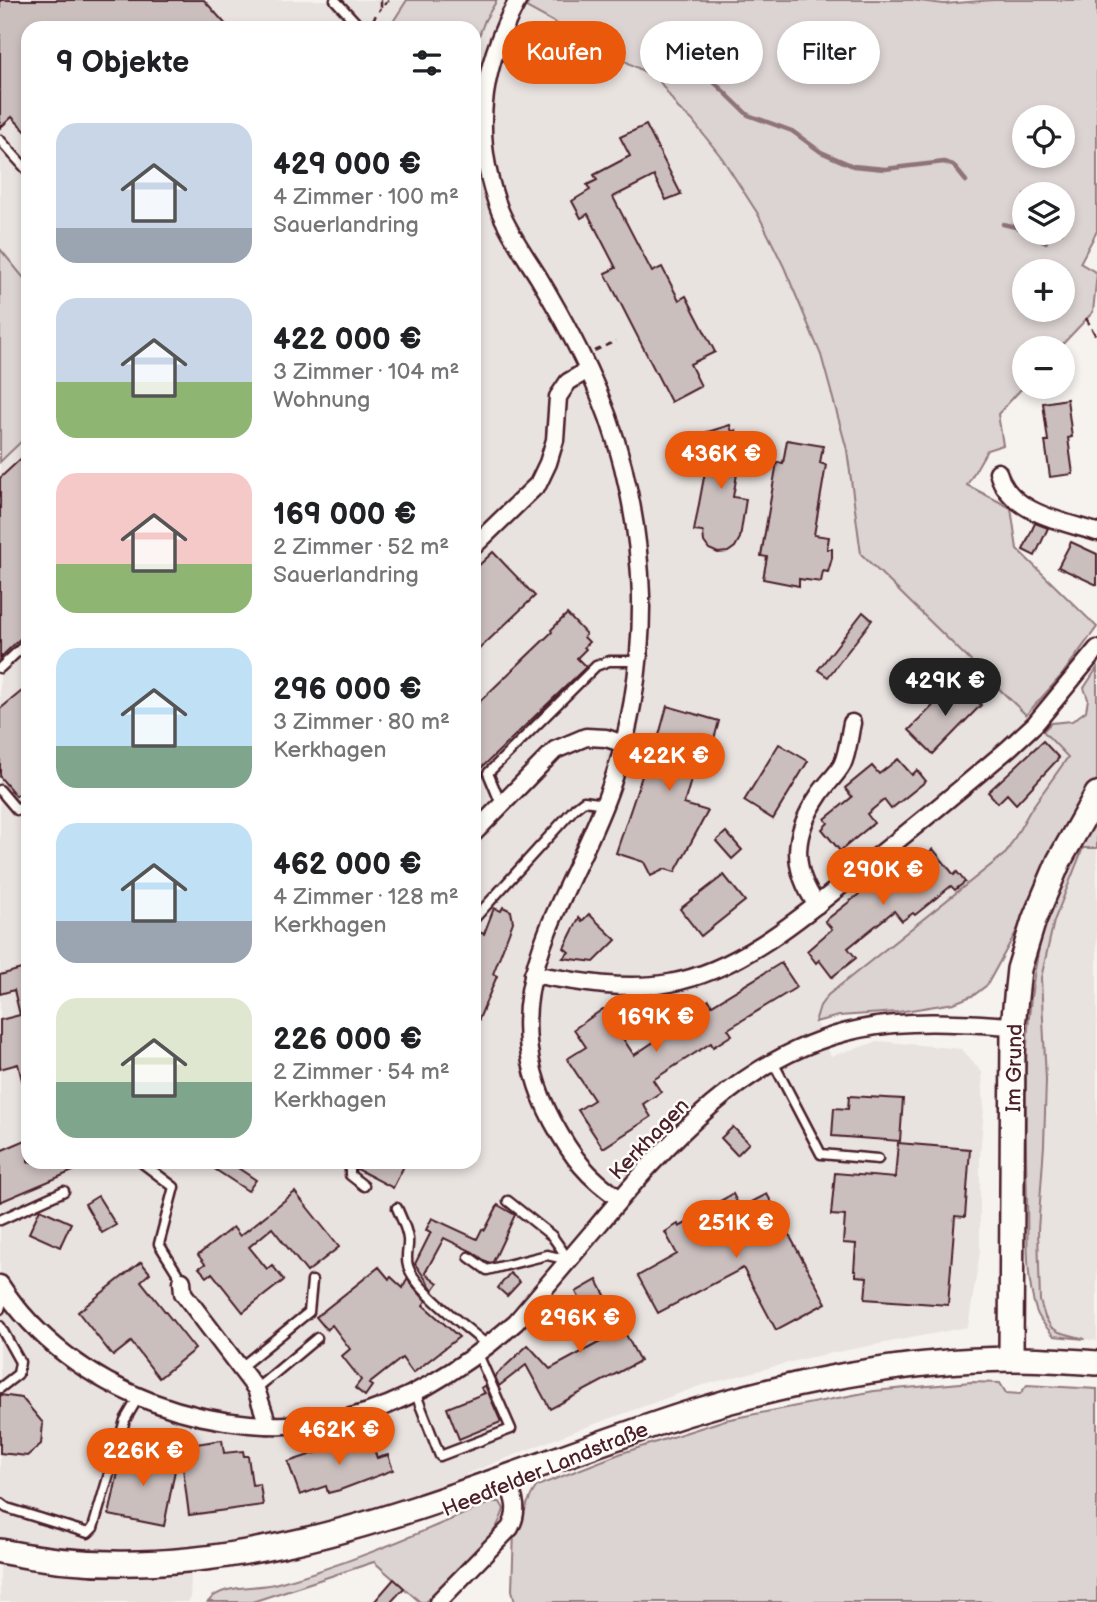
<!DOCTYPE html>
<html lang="de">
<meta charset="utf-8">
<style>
:root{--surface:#fff;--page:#f2f2f2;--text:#202124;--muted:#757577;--accent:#ea580c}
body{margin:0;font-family:"Balsamiq Sans",sans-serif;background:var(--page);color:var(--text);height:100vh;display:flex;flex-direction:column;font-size:26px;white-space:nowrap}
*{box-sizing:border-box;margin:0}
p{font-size:23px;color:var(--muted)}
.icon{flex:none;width:38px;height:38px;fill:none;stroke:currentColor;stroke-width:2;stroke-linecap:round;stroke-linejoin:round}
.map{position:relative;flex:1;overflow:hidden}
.panel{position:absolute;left:21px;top:21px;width:460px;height:1148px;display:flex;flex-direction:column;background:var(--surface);border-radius:21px;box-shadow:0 4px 10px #0003}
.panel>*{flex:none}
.hud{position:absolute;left:502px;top:21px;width:488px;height:63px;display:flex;gap:14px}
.controls{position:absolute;left:1012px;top:105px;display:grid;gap:14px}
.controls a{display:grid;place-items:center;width:63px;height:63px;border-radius:50%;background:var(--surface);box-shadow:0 4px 10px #0003;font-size:35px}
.price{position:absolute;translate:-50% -60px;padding:0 16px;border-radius:24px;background:var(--accent);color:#fff;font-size:23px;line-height:46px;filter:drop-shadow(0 2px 4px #0008)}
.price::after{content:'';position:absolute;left:50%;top:42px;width:21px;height:16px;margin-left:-10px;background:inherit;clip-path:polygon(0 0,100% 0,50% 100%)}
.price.current{background:#222;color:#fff}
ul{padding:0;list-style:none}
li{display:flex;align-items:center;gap:21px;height:175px;padding:0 35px}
li span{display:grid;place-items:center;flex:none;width:196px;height:140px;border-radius:21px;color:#555}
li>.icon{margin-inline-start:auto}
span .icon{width:84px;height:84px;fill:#fffc;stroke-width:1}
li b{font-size:30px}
h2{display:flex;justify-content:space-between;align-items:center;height:84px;padding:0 35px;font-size:30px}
.tag{padding:0 24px;border-radius:32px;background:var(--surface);box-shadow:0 4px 10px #0003;font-size:24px;line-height:63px}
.tag.current{background:var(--accent);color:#fff}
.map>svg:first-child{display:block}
.built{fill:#e9e3e0}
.green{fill:#dcd4d2;stroke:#937a7e;stroke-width:2;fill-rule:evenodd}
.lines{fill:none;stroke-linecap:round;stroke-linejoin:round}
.stream{stroke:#8e7378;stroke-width:4.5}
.building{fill:#cbbfbe;stroke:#4a1f2b;stroke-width:2}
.service-casing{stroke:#4a1f2b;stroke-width:13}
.minor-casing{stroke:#4a1f2b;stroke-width:21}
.secondary-casing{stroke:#4a1f2b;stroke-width:28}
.path{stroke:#4a1f2b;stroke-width:2.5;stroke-dasharray:7 5;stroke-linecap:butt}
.service{stroke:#fdfcf7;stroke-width:8}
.minor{stroke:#fdfcf7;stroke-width:16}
.secondary{stroke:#fdfcf7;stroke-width:23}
.labels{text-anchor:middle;stroke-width:5;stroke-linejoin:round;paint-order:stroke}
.street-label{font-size:21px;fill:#4a1f2b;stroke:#fdfcf7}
</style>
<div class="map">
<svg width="1097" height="1602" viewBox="0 0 1097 1602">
<rect width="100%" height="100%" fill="#f6f3ef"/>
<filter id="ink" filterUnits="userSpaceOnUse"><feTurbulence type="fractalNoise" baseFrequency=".0143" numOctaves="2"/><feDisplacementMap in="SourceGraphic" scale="14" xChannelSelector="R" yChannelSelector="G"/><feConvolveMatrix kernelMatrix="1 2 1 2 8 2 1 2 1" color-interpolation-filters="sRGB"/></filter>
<g filter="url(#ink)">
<g class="built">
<polygon points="0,0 511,0 658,79 678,108 692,120 722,158 758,214 784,267 821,355 847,450 861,554 1069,756 1031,809 1006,853 842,982 828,995 816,1017 816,1022 831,1056 879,1041 962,1049 982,1072 984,1108 980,1157 980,1253 968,1327 807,1358 700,1386 570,1433 467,1474 464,1480 379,1513 192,1556 190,1599 188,1602 0,1602 0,462 28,435 28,1162 474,1162 474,28 28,28 28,283 0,249"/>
<polygon points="1083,848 1097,848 1097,1341 1067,1336 1051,1327 1045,1317 1039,1295 1038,1230 1044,1145 1046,1080 1041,978 1054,921"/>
</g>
<g class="green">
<polygon points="407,0 497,0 485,20 474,49 474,28 389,28"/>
<path d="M531,0H911L944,4L993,0H1097V231L1080,263L1097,273L1093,312L1059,348H1024V386L998,414L1003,445L987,450L967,485L1011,508L1017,549L1097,627L1061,676L1026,715L861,554L847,450L821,355L784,267L758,214L722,158L692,120L678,108L658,79L526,7ZM1024,117H1062V156H1024ZM1024,194H1062V233H1024ZM1024,271H1062V310H1024Z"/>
<polygon points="0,249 28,283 28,435 0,462"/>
<polygon points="1097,668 1097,779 1065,831 1027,912 987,985 974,995 954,1003 898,1012 839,1016 815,1022 820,1006 828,995 1006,853 1031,809 1068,757 1043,731 1051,723 1072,721 1086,711 1088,699 1084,688"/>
<path d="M1097,811V848H1083L1054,921L1041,978L1046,1080L1044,1145L1038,1230L1040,1301L1045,1317L1051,1327L1059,1332L1085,1339L1054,1336C1047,1328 1039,1320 1036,1310C1025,1276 1028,1234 1027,1199C1025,1107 1021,1012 1045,923C1056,883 1078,847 1097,811Z"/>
<path d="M971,1382L1000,1383L1006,1393L1020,1394L1027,1385L1097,1389V1602H515L512,1590L514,1531C525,1519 525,1501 537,1486L622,1453L725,1420L874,1391Z"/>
<path d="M492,1502H500L504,1509C492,1549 455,1574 425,1602H420L374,1562L252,1602H208C220,1584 254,1589 274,1584C348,1565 421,1532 492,1502Z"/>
</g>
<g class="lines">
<g class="stream">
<polyline points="661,38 716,84 748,115 792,131 821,152 853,166 885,169 944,162 953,165 966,181"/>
<polyline points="1003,224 1024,229"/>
<polyline points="1030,233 1046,242"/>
</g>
</g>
<g class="building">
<polygon points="0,0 204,0 229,28 28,28 28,134 12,117 0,128"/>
<polygon points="646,125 681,194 666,200 654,176 613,197 652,272 662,267 679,300 686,296 715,352 690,364 701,386 671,402 605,273 616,268 588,214 581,218 572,201 590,190 587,185 597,180 594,175 630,156 620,137"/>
<polygon points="1067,399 1072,437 1068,438 1073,474 1050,477 1045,441 1048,441 1043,403"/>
<polygon points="730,425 732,432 736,430 747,464 739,462 733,497 746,499 740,538 735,547 728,552 718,553 709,549 704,542 703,532 694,531 707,461 698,435"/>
<polygon points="787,440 823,446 820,463 826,465 814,535 829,537 827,549 832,549 832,558 828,572 823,571 821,582 799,579 799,586 763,579 767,557 761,556 777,462 783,463"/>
<polygon points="28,452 28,631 0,658 0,478"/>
<polygon points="1035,523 1048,528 1035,556 1023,550"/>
<polygon points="1071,542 1097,554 1097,585 1058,567"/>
<polygon points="493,552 535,596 474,654 474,570"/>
<polygon points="863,612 872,620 828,677 818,670"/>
<polygon points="567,614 586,634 584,637 589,642 584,647 586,649 577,658 586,667 474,775 474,707 552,632 551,630"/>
<polygon points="957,681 981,705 933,754 909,730"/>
<polygon points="28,686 28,786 16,796 0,777 0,709"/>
<polygon points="667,706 719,721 704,776 693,773 684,804 708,811 675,872 665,869 651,876 644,862 616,853 643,773 645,759 652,761"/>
<polygon points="1043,741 1059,758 1016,804 1007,794 998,803 988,792"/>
<polygon points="779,744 808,761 773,819 744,801"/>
<polygon points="898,759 912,775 917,770 926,781 891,809 884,800 867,814 874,823 840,851 822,829 828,823 825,819 852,797 845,788 872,766 879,774"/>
<polygon points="726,832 742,850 732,859 716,841"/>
<polygon points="933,849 954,875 957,872 965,882 955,890 951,886 915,915 913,913 902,921 894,911 848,948 856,958 832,977 819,960 816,963 807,951 832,929 825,921 906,857 913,865"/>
<polygon points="724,875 745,901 701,936 680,909"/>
<polygon points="503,907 511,911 513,922 493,974 497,976 474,1031 474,930 484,934 494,908 501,911"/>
<polygon points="589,914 616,940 594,962 563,958 569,952 564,948 579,918 582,921"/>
<polygon points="781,963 797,987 728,1029 732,1035 713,1047 711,1043 653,1080 661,1092 643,1104 651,1117 603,1148 578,1110 594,1100 567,1059 586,1047 574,1029 603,1009 625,1011 624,1023 612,1022 634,1055 670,1031 667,1026 678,1019 709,1000 712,1005"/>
<polygon points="28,967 28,1088 24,1088 18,1064 0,1069 0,1020 20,1015 14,990 0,994 0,975"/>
<polygon points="849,1096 903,1099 900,1141 832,1136 834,1108 848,1109"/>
<polygon points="733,1127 749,1143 737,1155 721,1138"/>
<polygon points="28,1139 28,1162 94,1162 0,1202 0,1151"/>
<polygon points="898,1143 970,1149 965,1217 955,1216 948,1305 865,1299 867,1277 856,1276 856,1271 854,1271 856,1244 843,1243 845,1216 831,1215 835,1173 895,1178"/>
<polygon points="204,1162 229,1162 256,1180 248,1191"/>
<polygon points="357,1162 406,1162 393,1188 357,1169"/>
<polygon points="295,1192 339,1247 307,1272 272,1228 249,1247 267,1269 272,1265 284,1280 243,1312 212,1273 207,1277 199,1268 205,1264 198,1255 233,1227 240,1236"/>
<polygon points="733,1194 740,1208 767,1194 826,1303 776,1330 743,1268 658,1313 638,1276 677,1254 665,1232 678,1224 679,1227 713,1209 715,1204"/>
<polygon points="98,1196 116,1225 102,1233 85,1204"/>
<polygon points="498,1205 515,1215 493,1262 488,1263 473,1252 444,1238 425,1273 438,1283 433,1290 415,1264 431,1232 426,1230 432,1218 477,1239 482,1229 485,1230"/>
<polygon points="40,1209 71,1223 60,1247 29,1233"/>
<polygon points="141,1262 150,1273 141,1281 195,1349 159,1378 131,1342 113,1356 78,1312"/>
<polygon points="379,1267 389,1279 391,1277 403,1288 407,1279 426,1301 423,1305 459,1337 413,1373 402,1358 369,1384 372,1386 365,1396 355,1388 361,1380 342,1356 350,1349 332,1325 327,1330 316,1317"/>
<polygon points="510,1273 520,1282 507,1296 498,1288"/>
<polygon points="597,1280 640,1361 550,1409 526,1365 499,1386 495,1376 528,1345 550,1369 602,1341 576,1292"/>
<polygon points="485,1385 501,1422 459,1439 447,1408 485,1393 481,1388"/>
<polygon points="0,1395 22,1398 43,1423 41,1444 27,1456 0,1453"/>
<polygon points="369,1435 377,1458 388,1455 393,1470 340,1490 328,1493 326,1486 300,1495 288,1462"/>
<polygon points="222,1440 224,1453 243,1451 244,1456 248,1456 252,1485 260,1484 263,1505 189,1515 182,1461 190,1462 191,1457 197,1456 196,1444"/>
<polygon points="123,1449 177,1460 164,1526 109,1515"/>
<polygon points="394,1579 404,1588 391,1602 374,1602"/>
</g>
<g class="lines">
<g class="service-casing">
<g id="service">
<polyline points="335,0 361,28"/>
<polyline points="0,140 28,171"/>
<polyline points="0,668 28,642"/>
<polyline points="0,790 17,810 28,800"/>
<polyline points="501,804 488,773 596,666 609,661 638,661"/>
<polyline points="474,919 575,808 584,801 605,804"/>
<polyline points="773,1062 821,1154 878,1159"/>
<polyline points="141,1162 174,1187 159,1244 182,1281"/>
<polyline points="350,1162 350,1175 364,1186"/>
<polyline points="508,1201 552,1236 569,1260"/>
<path d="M397,1208C401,1217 407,1229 408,1239C409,1248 405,1256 408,1266C416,1291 467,1327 488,1346"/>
<polyline points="0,1220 64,1191"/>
<polyline points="469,1257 487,1270 547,1255 569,1260"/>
<polyline points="0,1309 5,1292"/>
<polyline points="0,1326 20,1362 18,1374 0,1388"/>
<polyline points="241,1367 309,1312 312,1281"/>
<polyline points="256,1389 317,1338"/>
<polyline points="415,1392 440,1456 511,1429 478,1354"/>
<polyline points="0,1503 7,1508 88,1533 93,1528 125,1420 138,1398"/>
</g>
</g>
<g class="minor-casing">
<g id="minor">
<path d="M518,0C480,69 471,137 500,211C510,235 526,257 539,278C561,315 582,354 599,394C625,456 639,528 641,596C642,665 630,740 604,805C560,916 488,1000 553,1122C572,1157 587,1177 620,1199"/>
<path d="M998,472C1008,512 1063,522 1097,532"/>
<polyline points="474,546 538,484 548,463 555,440 558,397 568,382 588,370"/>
<polyline points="474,833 555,750 586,737 606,738 624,744"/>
<path d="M817,905C790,867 793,833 819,795C825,785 836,776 842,765C848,753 849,736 852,723"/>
<path d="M533,974C577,982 624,991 670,983C744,970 811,909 868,864C916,826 962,788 1008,749L1035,724L1097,649"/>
<polyline points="182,1281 183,1293 256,1389 268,1425"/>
<path d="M0,1284C71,1394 221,1445 347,1418C411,1403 467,1365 516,1322C542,1291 569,1260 595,1229C667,1143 745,1052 860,1029C910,1019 962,1023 1013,1026"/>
<path d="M438,1602L510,1528C519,1511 515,1499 508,1483"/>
</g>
</g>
<g class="secondary-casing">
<g id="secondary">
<polyline points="1011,1359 1013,1026 1019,969 1034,920 1059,861 1097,794"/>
<path d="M0,1551C239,1602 465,1485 686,1414C788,1382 905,1360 1012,1359C1040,1359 1069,1361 1097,1363"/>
</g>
</g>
<g class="path">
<polyline points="381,0 381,8 389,0"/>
<polyline points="372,21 381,8"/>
<polyline points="1086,318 1097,338"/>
<polyline points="594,351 616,341"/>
</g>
<use href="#service" class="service"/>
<use href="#minor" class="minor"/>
<use href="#secondary" class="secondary"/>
</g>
</g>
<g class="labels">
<g class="street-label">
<text transform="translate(1014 1068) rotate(-89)" y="7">Im Grund</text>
<text transform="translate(649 1139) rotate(-46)" y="7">Kerkhagen</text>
<text transform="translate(545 1469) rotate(-22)" y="7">Heedfelder Landstraße</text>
</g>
</g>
</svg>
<div class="controls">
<a><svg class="icon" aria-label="locate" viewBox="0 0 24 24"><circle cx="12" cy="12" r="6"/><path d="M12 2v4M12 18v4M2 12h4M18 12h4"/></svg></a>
<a><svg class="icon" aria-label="layers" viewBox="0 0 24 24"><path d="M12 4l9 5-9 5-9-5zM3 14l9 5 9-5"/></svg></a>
<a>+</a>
<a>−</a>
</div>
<b class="price" style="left:721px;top:491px">436K €</b>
<b class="price current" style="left:945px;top:718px">429K €</b>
<b class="price" style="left:669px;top:793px">422K €</b>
<b class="price" style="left:883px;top:907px">290K €</b>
<b class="price" style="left:656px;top:1054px">169K €</b>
<b class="price" style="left:736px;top:1260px">251K €</b>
<b class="price" style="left:580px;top:1355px">296K €</b>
<b class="price" style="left:339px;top:1467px">462K €</b>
<b class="price" style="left:143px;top:1488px">226K €</b>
<div class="hud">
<a class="tag current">Kaufen</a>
<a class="tag">Mieten</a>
<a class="tag">Filter</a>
</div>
<section class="panel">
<h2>9 Objekte<svg class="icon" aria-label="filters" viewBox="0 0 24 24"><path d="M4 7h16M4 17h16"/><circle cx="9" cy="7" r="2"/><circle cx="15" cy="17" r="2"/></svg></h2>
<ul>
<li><span style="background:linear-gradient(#c9d6e8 75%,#9aa5b1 0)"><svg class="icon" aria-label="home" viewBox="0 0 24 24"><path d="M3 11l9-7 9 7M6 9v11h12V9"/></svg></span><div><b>429 000 €</b><p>4 Zimmer · 100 m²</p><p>Sauerlandring</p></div></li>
<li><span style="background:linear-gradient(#c9d6e8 60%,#8fb573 0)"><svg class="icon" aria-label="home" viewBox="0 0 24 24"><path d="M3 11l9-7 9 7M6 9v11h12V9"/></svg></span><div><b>422 000 €</b><p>3 Zimmer · 104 m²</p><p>Wohnung</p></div></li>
<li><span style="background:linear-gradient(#f6c9c9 65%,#8fb573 0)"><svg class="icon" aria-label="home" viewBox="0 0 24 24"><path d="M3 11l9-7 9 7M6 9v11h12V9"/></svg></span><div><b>169 000 €</b><p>2 Zimmer · 52 m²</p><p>Sauerlandring</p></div></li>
<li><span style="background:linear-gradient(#bfe0f5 70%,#7fa58c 0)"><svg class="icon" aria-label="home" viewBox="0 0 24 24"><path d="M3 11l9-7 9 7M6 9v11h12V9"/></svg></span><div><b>296 000 €</b><p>3 Zimmer · 80 m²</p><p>Kerkhagen</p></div></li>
<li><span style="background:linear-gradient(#bfe0f5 70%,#9aa5b1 0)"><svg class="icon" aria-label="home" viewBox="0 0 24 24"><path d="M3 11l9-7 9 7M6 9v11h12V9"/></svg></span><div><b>462 000 €</b><p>4 Zimmer · 128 m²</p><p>Kerkhagen</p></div></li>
<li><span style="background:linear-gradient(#dfe7d0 60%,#7fa58c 0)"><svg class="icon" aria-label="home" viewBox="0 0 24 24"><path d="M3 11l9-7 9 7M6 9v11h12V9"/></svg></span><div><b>226 000 €</b><p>2 Zimmer · 54 m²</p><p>Kerkhagen</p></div></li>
</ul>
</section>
</div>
